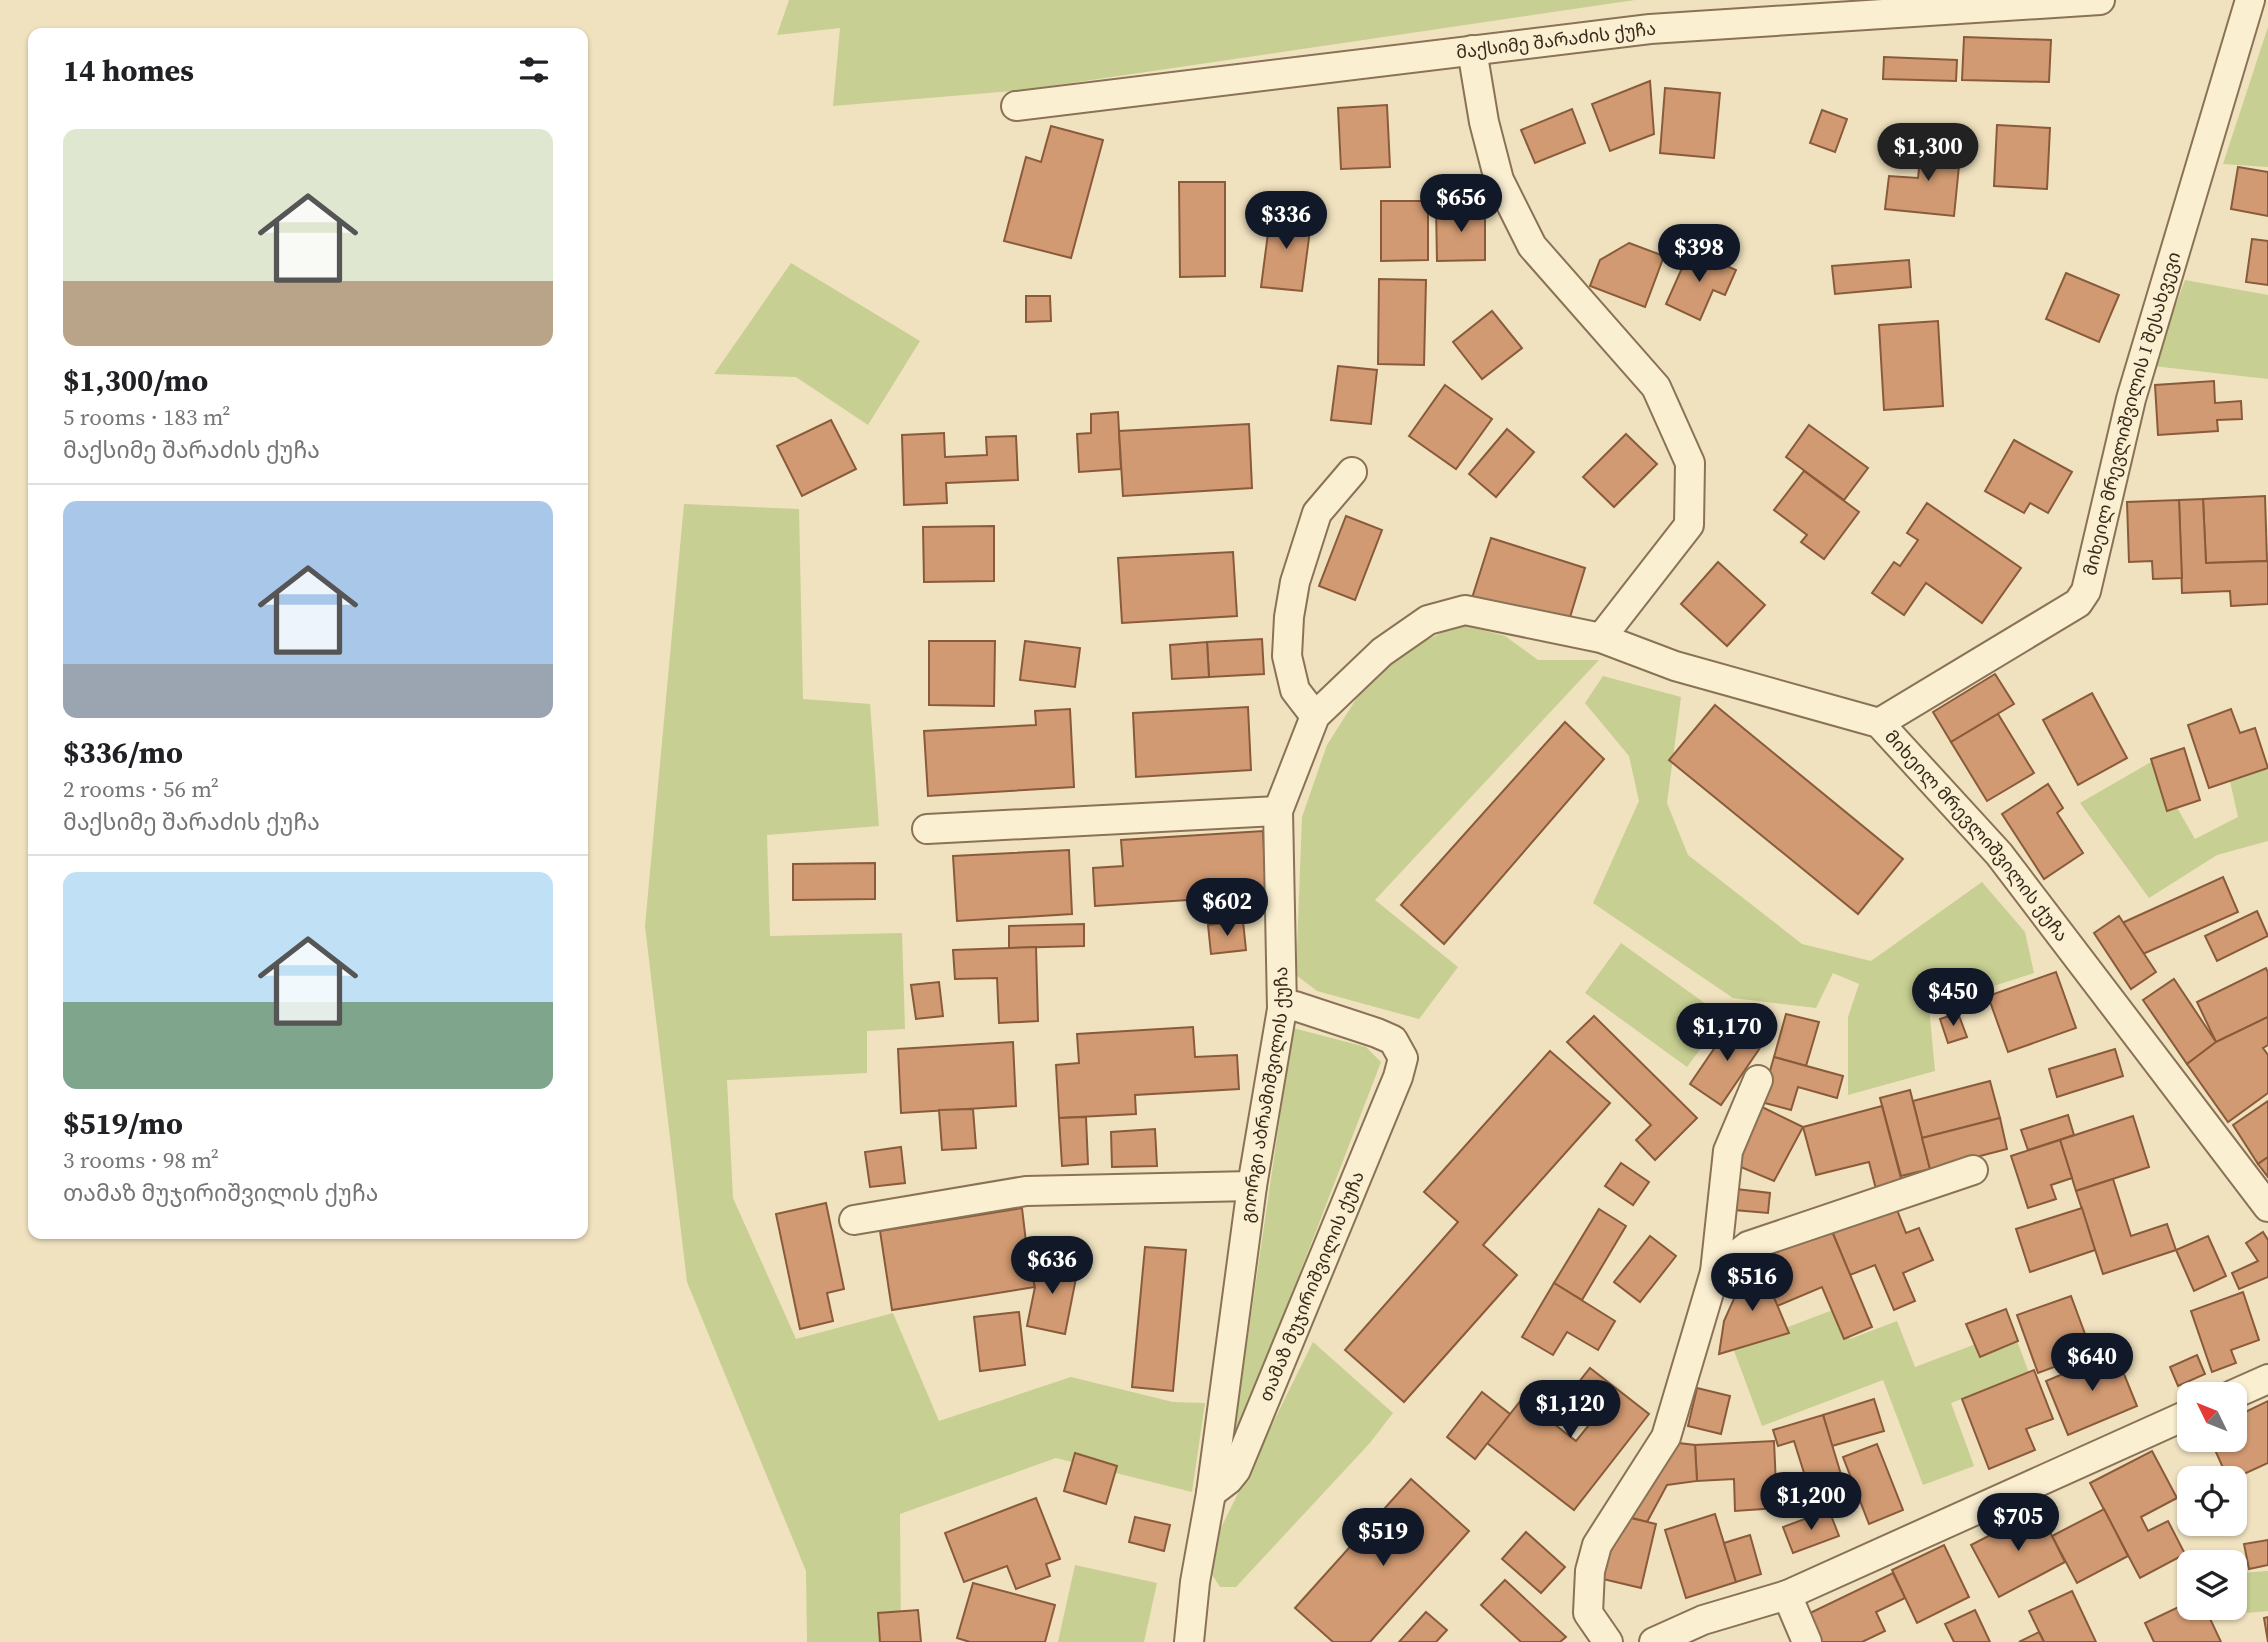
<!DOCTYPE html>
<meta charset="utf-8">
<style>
:root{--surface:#fff;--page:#f6f6f6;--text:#202124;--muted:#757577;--line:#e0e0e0;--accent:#111827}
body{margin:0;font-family:"Source Serif 4","Noto Sans Georgian",serif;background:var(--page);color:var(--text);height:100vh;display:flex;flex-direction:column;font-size:26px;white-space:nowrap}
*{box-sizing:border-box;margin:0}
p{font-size:23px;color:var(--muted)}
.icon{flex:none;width:38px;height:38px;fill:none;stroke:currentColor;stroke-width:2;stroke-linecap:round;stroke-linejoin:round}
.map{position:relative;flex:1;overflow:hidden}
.sheet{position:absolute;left:28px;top:28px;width:560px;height:1211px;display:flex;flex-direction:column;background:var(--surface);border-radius:14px;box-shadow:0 2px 5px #0004}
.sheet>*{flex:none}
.needle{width:46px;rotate:313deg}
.controls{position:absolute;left:2177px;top:1382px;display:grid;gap:14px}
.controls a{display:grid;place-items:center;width:70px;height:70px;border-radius:14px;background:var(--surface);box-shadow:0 2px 5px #0004;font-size:35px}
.price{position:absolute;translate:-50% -60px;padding:0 16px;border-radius:24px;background:var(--accent);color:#fff;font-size:23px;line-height:46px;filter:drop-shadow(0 2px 4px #0008)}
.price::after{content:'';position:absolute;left:50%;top:42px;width:21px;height:16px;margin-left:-10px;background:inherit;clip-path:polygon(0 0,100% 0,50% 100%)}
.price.selected{background:#222;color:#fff}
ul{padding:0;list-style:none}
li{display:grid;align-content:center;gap:14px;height:371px;padding:0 35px}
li+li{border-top:2px solid var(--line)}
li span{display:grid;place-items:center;height:217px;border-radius:14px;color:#555}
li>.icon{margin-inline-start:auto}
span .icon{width:126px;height:126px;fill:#fffc;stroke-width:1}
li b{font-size:30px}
h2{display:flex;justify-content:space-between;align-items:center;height:84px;padding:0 35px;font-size:30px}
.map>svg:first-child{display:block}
.green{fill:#c7cf92}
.building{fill:#d19a72;stroke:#8a5b3b;stroke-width:2}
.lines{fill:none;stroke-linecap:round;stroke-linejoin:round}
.minor-casing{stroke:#8a7256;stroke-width:32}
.minor{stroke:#fbefd2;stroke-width:28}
.labels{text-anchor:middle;stroke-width:5;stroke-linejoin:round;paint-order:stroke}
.street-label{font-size:18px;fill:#382a1c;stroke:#f7eccf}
</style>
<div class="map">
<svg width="2268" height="1642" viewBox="0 0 2268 1642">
<rect width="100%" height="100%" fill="#f0e2bf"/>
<g class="green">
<polygon points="789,0 1635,0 1023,90 833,106 840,28 777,35"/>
<polygon points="2268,27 2268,167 2223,164"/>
<polygon points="791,263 920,341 868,425 796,377 714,374"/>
<polygon points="2185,280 2268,295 2268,379 2153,366"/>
<polygon points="684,504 799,509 803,699 870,704 879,826 767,835 770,936 902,933 905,1029 867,1031 867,1073 727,1080 733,1198 796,1339 893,1313 939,1421 1071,1377 1173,1402 1205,1403 1192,1492 1056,1458 900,1514 901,1642 807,1642 806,1571 687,1282 645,926"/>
<polygon points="1460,624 1505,636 1538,660 1599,660 1375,900 1458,967 1419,1019 1317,991 1296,975 1302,817 1327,745 1358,696 1400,653"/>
<polygon points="1603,676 1681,697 1667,803 1688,855 1802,944 1871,961 1982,882 2025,932 2034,973 1929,1007 1935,1071 1848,1095 1848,1017 1859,984 1833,973 1816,1008 1733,998 1593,903 1639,801 1629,756 1585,703"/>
<polygon points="2151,762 2195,839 2238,817 2230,781 2268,765 2268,841 2217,855 2149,898 2080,803"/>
<polygon points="1621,943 1724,1017 1687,1067 1585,993"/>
<polygon points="1293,1028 1366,1047 1381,1062 1231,1452"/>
<polygon points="1838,1308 1850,1339 1897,1321 1915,1367 2013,1330 2029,1373 1951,1403 1974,1466 1923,1485 1883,1380 1762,1426 1733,1348"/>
<polygon points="1313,1342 1393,1413 1369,1444 1236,1587 1220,1587 1211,1573 1208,1554"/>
<polygon points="1075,1565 1157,1583 1144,1642 1058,1642"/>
<polygon points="2268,1571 2268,1611 2247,1613 2239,1573"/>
</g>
<g class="building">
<polygon points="1964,37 2051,40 2049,82 1962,80"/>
<polygon points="1884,57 1957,60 1956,81 1883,79"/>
<polygon points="1650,81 1654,134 1610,151 1592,104"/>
<polygon points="1665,88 1720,93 1714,158 1660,153"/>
<polygon points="1387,105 1390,167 1341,169 1338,108"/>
<polygon points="1572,109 1585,143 1535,163 1521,130"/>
<polygon points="1822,110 1847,119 1835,152 1810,143"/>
<polygon points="1997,125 2050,128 2047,189 1994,186"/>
<polygon points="1051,126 1103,140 1071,258 1004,241 1026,157 1041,162"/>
<polygon points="1922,142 1961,146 1954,216 1885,209 1889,176 1918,178"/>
<polygon points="2238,167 2268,172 2268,216 2231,209"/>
<polygon points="1179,182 1225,182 1225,276 1180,277"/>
<polygon points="1381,201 1428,201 1428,260 1381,261"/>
<polygon points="1436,208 1485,208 1485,260 1437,261"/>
<polygon points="1271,210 1312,215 1302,291 1261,287"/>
<polygon points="2252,239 2268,241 2268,285 2246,282"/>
<polygon points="1629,243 1664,256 1645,307 1590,286 1600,260"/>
<polygon points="1690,250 1736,270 1725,295 1713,290 1700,320 1666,304"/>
<polygon points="1909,260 1911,287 1835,294 1832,266"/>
<polygon points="2066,273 2119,295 2099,342 2046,319"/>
<polygon points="1379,279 1426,280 1424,365 1378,364"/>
<polygon points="1026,296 1050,296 1051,321 1026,322"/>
<polygon points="1492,311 1522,348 1482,379 1453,342"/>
<polygon points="1938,321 1943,406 1884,410 1879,325"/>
<polygon points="1338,366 1377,370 1371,424 1331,420"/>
<polygon points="2214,381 2215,403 2241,401 2242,419 2217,420 2218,431 2158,435 2155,385"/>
<polygon points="1445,385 1492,419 1456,469 1409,436"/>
<polygon points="1118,412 1121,469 1079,472 1077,434 1091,433 1091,414"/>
<polygon points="831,420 856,469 802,496 777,446"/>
<polygon points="1249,424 1252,488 1123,496 1119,431"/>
<polygon points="1809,425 1868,468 1844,500 1786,457"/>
<polygon points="1507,429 1534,452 1496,497 1469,474"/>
<polygon points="944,433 945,457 987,455 986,437 1016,436 1018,480 946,483 947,503 904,505 902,435"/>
<polygon points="1626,434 1657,464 1614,507 1583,477"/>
<polygon points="2014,440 2072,472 2048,513 2030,503 2024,513 1985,491"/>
<polygon points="1804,471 1859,512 1824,559 1801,542 1807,535 1774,510"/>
<polygon points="2265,496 2267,561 2206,563 2203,499"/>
<polygon points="2203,499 2206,563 2268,561 2268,604 2231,606 2230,591 2182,593 2179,500"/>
<polygon points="2179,500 2182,578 2153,579 2152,561 2129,562 2127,502"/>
<polygon points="1927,503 2021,568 1982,623 1926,583 1904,615 1872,593 1894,562 1900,566 1918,540 1907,533"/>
<polygon points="1346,516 1382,530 1355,600 1319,586"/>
<polygon points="994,526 994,581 924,582 923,527"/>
<polygon points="1491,538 1585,568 1567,627 1472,598"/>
<polygon points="1233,552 1237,616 1122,623 1118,558"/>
<polygon points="1718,562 1765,605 1727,646 1681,604"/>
<polygon points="1262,639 1264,674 1209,677 1207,642"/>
<polygon points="929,641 995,641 994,706 929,705"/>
<polygon points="1025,641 1080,648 1075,687 1020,680"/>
<polygon points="1207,642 1209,677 1172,679 1170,645"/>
<polygon points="1995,674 2014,704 1951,742 1933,712"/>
<polygon points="2092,693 2127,758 2078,785 2043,720"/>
<polygon points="1715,705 1903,859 1858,914 1669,760"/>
<polygon points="1248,707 1251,770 1136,777 1133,713"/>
<polygon points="1070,709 1074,787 928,796 924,731 1036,725 1035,711"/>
<polygon points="2231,709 2240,733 2255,728 2268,768 2209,788 2188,725"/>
<polygon points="1998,714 2034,773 1987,801 1951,742"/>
<polygon points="1565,722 1604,759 1444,944 1401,905"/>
<polygon points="2184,748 2200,800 2167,811 2151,759"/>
<polygon points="2048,784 2063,808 2057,813 2083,853 2044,879 2002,814"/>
<polygon points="1263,831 1266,895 1095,906 1093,868 1123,866 1121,840"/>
<polygon points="1069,850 1072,914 957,921 953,856"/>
<polygon points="875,863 875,899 793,900 793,864"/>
<polygon points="2223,877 2238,912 2143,954 2122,923"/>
<polygon points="2257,911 2268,936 2217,961 2205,936"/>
<polygon points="2119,916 2156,972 2131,989 2094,933"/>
<polygon points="1243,921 1246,950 1211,954 1208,925"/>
<polygon points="1084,924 1084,946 1009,948 1009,926"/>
<polygon points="1036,947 1038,1021 999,1023 997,978 955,979 953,950"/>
<polygon points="2266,968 2268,973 2268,1017 2216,1042 2197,1002"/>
<polygon points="2056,972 2076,1028 2008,1052 1988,996"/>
<polygon points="2174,979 2216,1042 2187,1064 2143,1000"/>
<polygon points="939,982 943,1016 916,1019 911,985"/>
<polygon points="1958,1013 1967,1037 1948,1043 1940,1019"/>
<polygon points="1786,1014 1819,1022 1806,1066 1774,1057"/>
<polygon points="1594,1016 1697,1118 1655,1160 1636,1140 1651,1125 1567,1042"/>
<polygon points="2268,1017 2268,1045 2263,1048 2268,1055 2268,1093 2228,1122 2187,1064 2216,1042"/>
<polygon points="1733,1021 1764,1042 1721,1105 1690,1084"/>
<polygon points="1193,1027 1195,1057 1237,1055 1239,1089 1135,1095 1136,1114 1059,1118 1056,1065 1079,1063 1077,1034"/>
<polygon points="1013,1042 1016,1106 901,1113 898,1049"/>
<polygon points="2115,1049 2123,1076 2057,1097 2049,1069"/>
<polygon points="1550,1051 1610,1103 1483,1245 1517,1275 1404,1402 1345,1350 1458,1222 1424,1192"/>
<polygon points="1774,1057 1843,1076 1837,1098 1798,1087 1791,1110 1761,1102"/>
<polygon points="1990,1081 2000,1118 1922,1138 1913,1101"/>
<polygon points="1910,1090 1930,1169 1901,1176 1880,1098"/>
<polygon points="2268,1101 2268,1157 2258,1164 2233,1125"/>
<polygon points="1760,1106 1803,1127 1774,1181 1736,1165"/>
<polygon points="1882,1106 1903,1186 1877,1193 1869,1162 1816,1175 1803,1127"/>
<polygon points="973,1109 976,1148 942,1150 939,1110"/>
<polygon points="2068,1115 2074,1135 2028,1150 2021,1130"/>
<polygon points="2133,1116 2149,1167 2076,1191 2060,1140"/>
<polygon points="1086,1117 1088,1164 1062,1166 1059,1118"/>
<polygon points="2000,1118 2007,1149 1930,1169 1922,1138"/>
<polygon points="1155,1129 1157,1166 1112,1167 1111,1132"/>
<polygon points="2060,1140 2072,1178 2051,1185 2056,1199 2028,1208 2011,1156"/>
<polygon points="901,1147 905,1183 870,1187 865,1152"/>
<polygon points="2268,1157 2268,1177 2258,1164"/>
<polygon points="1621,1163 1649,1182 1633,1205 1605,1186"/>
<polygon points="2113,1179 2131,1236 2167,1224 2176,1250 2103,1274 2076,1191"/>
<polygon points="1736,1189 1770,1193 1768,1213 1734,1210"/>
<polygon points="1894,1202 1906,1233 1919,1228 1933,1260 1903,1273 1915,1301 1894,1310 1875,1265 1850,1275 1831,1229"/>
<polygon points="826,1203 844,1289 827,1293 833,1321 800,1329 776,1214"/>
<polygon points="1022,1208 1028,1259 1035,1287 892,1310 880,1231"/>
<polygon points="2082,1208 2095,1250 2030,1272 2016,1229"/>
<polygon points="1599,1209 1626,1226 1582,1300 1554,1283"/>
<polygon points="1831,1229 1872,1327 1844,1339 1822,1287 1777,1306 1758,1260"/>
<polygon points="2263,1232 2268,1240 2268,1277 2239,1289 2232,1273 2258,1261 2246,1243"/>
<polygon points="1650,1236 1676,1256 1640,1302 1614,1282"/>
<polygon points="2208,1236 2226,1276 2194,1291 2176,1250"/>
<polygon points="1145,1247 1186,1250 1173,1391 1132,1387"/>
<polygon points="1028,1259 1078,1268 1065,1334 1027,1326 1035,1287"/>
<polygon points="1758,1260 1789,1333 1719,1354 1724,1321 1750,1263"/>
<polygon points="1554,1283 1615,1321 1598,1350 1567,1332 1553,1355 1522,1337"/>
<polygon points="2243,1292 2259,1340 2231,1350 2236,1363 2212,1372 2191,1311"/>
<polygon points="2071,1296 2092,1353 2038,1373 2017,1315"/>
<polygon points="2006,1309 2018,1341 1980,1357 1966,1324"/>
<polygon points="1019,1312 1025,1365 980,1371 974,1317"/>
<polygon points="2115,1352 2137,1406 2068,1435 2046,1381"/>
<polygon points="2197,1355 2205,1374 2178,1386 2170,1367"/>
<polygon points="1590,1368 1649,1414 1574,1510 1487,1443 1522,1399 1576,1441 1598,1414 1571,1392"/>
<polygon points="2034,1370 2053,1419 2026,1429 2035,1450 1989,1469 1962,1399"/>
<polygon points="1697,1388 1730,1396 1721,1434 1688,1426"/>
<polygon points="1482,1392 1510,1414 1475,1459 1447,1437"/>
<polygon points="1874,1399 1884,1431 1832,1446 1823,1415"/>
<polygon points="2268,1401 2268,1463 2233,1479 2228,1479 2215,1450 2235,1441 2235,1417"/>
<polygon points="1823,1415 1843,1481 1810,1492 1794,1441 1778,1446 1773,1430"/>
<polygon points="1774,1441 1777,1508 1735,1511 1734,1479 1697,1481 1695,1445"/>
<polygon points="1670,1442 1695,1445 1697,1481 1667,1485 1647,1522 1625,1516"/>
<polygon points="1877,1444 1903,1510 1869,1524 1843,1457"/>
<polygon points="2152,1451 2177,1498 2141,1517 2148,1531 2168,1521 2185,1554 2140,1578 2090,1483"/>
<polygon points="1075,1453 1117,1466 1106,1504 1064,1491"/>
<polygon points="1411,1479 1469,1531 1370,1642 1333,1642 1295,1608"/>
<polygon points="1036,1498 1060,1559 1046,1564 1050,1576 1016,1589 1007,1566 964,1582 945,1533"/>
<polygon points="2104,1509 2128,1556 2077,1583 2052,1536"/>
<polygon points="1829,1510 1839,1536 1793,1553 1783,1527"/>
<polygon points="2039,1510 2065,1562 1999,1597 1971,1545"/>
<polygon points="1715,1514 1736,1582 1686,1598 1665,1530"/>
<polygon points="1618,1515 1656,1524 1641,1588 1603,1579"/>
<polygon points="1135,1517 1170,1525 1164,1551 1129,1542"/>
<polygon points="1526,1532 1565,1567 1541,1593 1502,1559"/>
<polygon points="1750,1535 1761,1574 1736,1582 1724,1543"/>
<polygon points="2268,1540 2268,1565 2249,1569 2244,1544"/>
<polygon points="1944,1545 1969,1597 1917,1623 1892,1570"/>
<polygon points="1893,1573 1905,1598 1876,1612 1885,1631 1862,1642 1821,1642 1808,1614"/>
<polygon points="1505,1580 1566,1637 1560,1642 1521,1642 1481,1605"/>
<polygon points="973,1583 1055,1605 1045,1642 970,1642 957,1638"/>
<polygon points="2072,1591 2096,1642 2044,1642 2029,1611"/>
<polygon points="2189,1602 2189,1608 2205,1608 2221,1642 2154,1642 2145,1623"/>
<polygon points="918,1610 921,1642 880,1642 878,1613"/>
<polygon points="1975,1610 1990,1642 1954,1642 1945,1624"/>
<polygon points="1426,1612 1447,1630 1436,1642 1399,1642"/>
<polygon points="2268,1617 2268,1642 2264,1618"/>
<polygon points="2039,1632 2044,1642 2019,1642"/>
</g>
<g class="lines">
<g class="minor-casing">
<g id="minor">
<polyline points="1472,50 1484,122 1499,180 1532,246 1656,387 1690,463 1689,525 1601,638"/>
<path id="s1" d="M1016,106L1650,29L2100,0"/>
<polyline points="1315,716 1295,690 1287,656 1289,617 1295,582 1317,513 1352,472"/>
<path id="s2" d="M1879,723L2078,603L2086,591L2131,399L2250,0"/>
<polyline points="927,829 1278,811"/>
<polyline points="854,1220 1026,1191 1252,1186"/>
<polyline points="1715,1272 1748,1246 1973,1170"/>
<polyline points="2232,1395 2268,1379"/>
<path id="s3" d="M1211,1493L1228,1480L1236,1470L1398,1077L1403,1058L1393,1040L1377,1033L1295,1006L1282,1009"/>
<polyline points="1787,1595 1807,1642"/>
<path id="s4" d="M1189,1642L1195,1582L1211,1493L1252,1186L1282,1009L1278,811L1315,716L1382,652L1428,620L1465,610L1601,638L1675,666L1879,723L1999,854L2268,1207"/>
<polyline points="1608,1642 1588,1613 1590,1571 1597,1545 1666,1437 1715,1272 1728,1151 1758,1080"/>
<polyline points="1654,1642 1703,1620 1787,1595 2189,1414"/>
</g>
</g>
<use href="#minor" class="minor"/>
</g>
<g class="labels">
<g class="street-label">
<text dy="6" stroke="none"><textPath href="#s1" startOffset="544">მაქსიმე შარაძის ქუჩა</textPath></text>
<text dy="6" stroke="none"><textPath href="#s2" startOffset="430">მიხეილ მრევლიშვილის I შესახვევი</textPath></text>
<text dy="6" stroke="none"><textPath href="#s4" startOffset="1706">მიხეილ მრევლიშვილის ქუჩა</textPath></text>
<text dy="6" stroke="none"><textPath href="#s4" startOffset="553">გიორგი აბრამიშვილის ქუჩა</textPath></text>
<text dy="6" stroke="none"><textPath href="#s3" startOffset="233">თამაზ მუჯირიშვილის ქუჩა</textPath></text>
</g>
</g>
</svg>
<div class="controls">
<a><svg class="needle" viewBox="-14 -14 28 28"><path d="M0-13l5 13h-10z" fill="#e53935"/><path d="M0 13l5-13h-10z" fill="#757577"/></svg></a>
<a><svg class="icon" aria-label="locate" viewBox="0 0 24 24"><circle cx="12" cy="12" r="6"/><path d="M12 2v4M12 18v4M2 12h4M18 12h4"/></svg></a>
<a><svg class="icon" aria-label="layers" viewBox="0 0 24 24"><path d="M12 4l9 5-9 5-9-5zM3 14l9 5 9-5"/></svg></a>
</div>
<b class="price selected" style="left:1928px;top:183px">$1,300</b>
<b class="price" style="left:1461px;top:234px">$656</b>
<b class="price" style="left:1286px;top:251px">$336</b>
<b class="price" style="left:1699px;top:284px">$398</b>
<b class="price" style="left:1227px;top:938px">$602</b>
<b class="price" style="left:1953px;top:1028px">$450</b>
<b class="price" style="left:1727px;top:1063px">$1,170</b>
<b class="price" style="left:1052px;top:1296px">$636</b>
<b class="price" style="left:1752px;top:1313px">$516</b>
<b class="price" style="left:2092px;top:1393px">$640</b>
<b class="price" style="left:1570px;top:1440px">$1,120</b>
<b class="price" style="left:1811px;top:1532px">$1,200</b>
<b class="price" style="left:2018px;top:1553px">$705</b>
<b class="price" style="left:1383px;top:1568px">$519</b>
<section class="sheet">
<h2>14 homes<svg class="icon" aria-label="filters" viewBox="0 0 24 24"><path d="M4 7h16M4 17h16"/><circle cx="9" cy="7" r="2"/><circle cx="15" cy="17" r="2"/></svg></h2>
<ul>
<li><span style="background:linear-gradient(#dfe7d0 70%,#b9a48a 0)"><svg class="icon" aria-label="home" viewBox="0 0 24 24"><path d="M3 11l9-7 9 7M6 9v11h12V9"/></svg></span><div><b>$1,300/mo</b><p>5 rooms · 183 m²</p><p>მაქსიმე შარაძის ქუჩა</p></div></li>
<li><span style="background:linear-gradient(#a9c7e8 75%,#9aa5b1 0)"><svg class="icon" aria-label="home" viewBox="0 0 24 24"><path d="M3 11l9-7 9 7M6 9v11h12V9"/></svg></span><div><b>$336/mo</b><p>2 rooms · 56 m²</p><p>მაქსიმე შარაძის ქუჩა</p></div></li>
<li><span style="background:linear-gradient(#bfe0f5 60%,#7fa58c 0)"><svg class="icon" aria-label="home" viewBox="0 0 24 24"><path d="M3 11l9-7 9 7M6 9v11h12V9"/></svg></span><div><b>$519/mo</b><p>3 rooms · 98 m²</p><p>თამაზ მუჯირიშვილის ქუჩა</p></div></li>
</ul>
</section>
</div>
